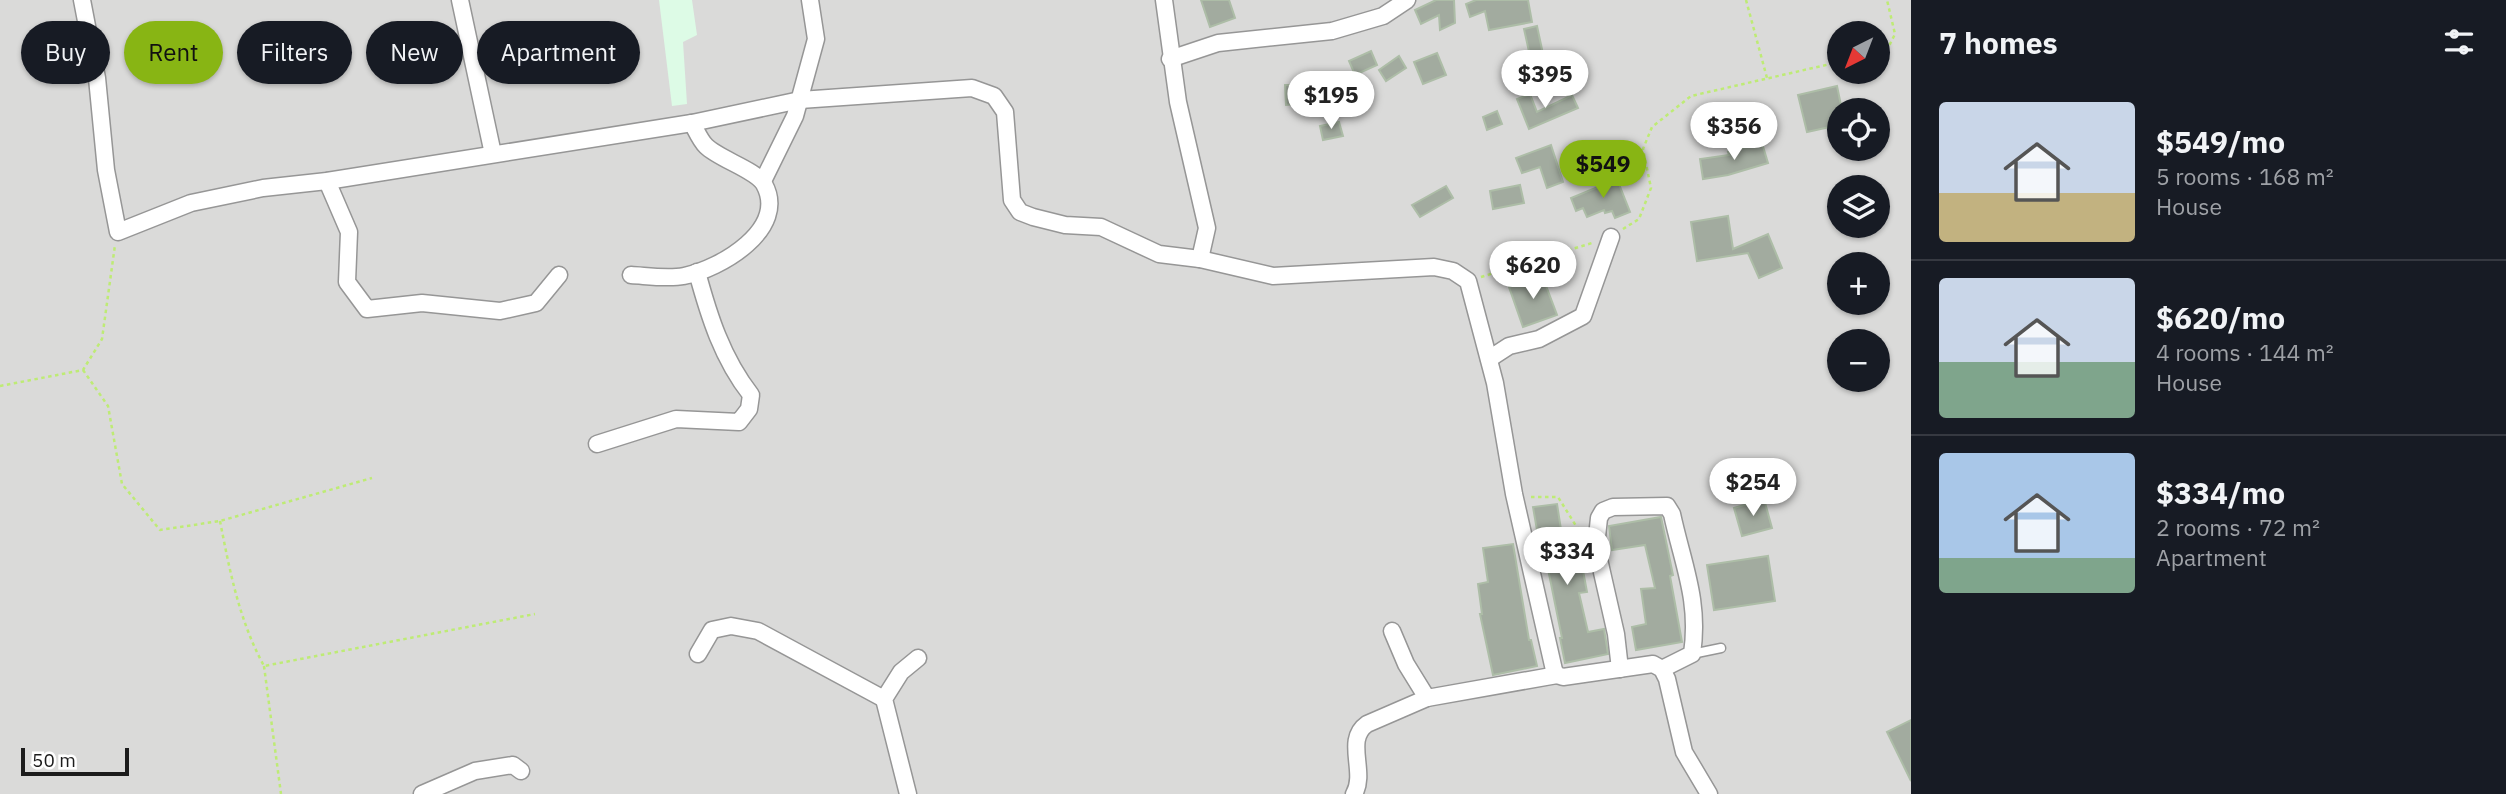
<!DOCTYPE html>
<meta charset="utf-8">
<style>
:root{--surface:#171b24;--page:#20242c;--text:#f1f3f6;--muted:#9ea1a6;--line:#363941;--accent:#88b514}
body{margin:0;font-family:"IBM Plex Sans",sans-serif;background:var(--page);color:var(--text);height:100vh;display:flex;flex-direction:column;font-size:26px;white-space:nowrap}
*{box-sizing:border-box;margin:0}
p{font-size:23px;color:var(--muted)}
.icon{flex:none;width:38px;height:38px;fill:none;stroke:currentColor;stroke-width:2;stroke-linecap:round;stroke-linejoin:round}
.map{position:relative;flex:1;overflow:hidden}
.sheet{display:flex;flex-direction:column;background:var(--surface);width:595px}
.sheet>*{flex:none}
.guide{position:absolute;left:21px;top:21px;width:665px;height:63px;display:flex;gap:14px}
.needle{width:46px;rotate:222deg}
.controls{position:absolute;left:1827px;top:21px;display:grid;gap:14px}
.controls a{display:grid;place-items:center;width:63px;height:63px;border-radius:50%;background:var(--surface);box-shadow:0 2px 5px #0004;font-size:35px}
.scale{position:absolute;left:21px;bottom:18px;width:108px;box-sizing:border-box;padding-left:7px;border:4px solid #1c1c1c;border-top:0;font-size:19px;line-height:24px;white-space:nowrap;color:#1c1c1c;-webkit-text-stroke:5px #fff;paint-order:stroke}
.price{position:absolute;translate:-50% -60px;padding:0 16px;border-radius:24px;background:#fff;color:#222;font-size:23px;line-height:46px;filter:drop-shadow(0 2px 4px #0008)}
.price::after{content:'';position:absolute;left:50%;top:42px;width:21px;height:16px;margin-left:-10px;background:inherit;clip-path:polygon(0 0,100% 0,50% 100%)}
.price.on{background:var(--accent);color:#111}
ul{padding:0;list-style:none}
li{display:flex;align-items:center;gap:21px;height:175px;padding:0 28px}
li+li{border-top:2px solid var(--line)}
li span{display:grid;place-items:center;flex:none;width:196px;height:140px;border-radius:7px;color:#555}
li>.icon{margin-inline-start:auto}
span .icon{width:84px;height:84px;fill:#fffc;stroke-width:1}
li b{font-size:30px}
h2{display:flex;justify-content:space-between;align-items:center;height:84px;padding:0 28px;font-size:30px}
.pill{padding:0 24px;border-radius:32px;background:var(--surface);box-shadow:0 2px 5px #0004;font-size:24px;line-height:63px}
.pill.on{background:var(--accent);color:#111}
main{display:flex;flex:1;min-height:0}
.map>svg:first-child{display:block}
.residential{fill:#dadad9;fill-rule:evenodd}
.education{fill:#ddfbe6}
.building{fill:#a2ab9f;stroke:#adbda7;stroke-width:2}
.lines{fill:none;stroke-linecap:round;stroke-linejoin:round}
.lane-casing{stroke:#969696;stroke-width:11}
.street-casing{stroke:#969696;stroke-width:19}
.path{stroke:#beeb75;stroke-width:2.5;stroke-dasharray:3.5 3.5;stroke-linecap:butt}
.lane{stroke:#fff;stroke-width:8}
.street{stroke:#fff;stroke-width:16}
</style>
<main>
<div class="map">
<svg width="1911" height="794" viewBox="0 0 1911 794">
<rect width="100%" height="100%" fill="#e4ede3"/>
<path class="residential" d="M0,0H1911V794H0ZM1839,33H1878V72H1839ZM1839,110H1878V149H1839ZM1839,187H1878V226H1839ZM1839,264H1878V303H1839ZM1839,341H1878V380H1839Z"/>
<polygon class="education" points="659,0 692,0 697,35 683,42 687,104 672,106"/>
<g class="building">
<polygon points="1201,0 1229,0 1235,18 1210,27"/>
<polygon points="1436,0 1454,0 1455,23 1440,30 1439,15 1421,24 1415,10"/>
<polygon points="1476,0 1528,0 1532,22 1489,30 1485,11 1470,17 1466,4"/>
<polygon points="1537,26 1543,54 1530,56 1524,29"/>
<polygon points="1371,51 1377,65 1355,75 1349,61"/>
<polygon points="1437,53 1446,75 1423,84 1414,62"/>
<polygon points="1399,56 1406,68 1386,81 1379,70"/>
<polygon points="1285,85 1297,85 1298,104 1286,105"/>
<polygon points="1837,86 1842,110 1839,110 1839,125 1807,132 1798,95"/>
<polygon points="1530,94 1537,112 1572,95 1578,108 1529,129 1517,99"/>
<polygon points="1497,111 1502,124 1487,130 1483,117"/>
<polygon points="1339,122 1343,136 1323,140 1320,126"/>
<polygon points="1762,143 1768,163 1728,175 1703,179 1700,159 1729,155 1728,152"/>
<polygon points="1551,145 1563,182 1547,188 1540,167 1522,173 1516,158"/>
<polygon points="1617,179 1630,212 1615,218 1612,211 1605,213 1604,210 1587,217 1583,208 1576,211 1571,198"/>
<polygon points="1520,185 1524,203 1493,209 1490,191"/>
<polygon points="1446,186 1453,198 1420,217 1412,205"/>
<polygon points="1728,216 1733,249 1768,234 1782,268 1759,278 1748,253 1697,261 1691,222"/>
<polygon points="1542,275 1557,315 1523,327 1509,287"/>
<polygon points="1764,499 1772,528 1742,536 1734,508"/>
<polygon points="1557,504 1562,536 1576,533 1587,592 1579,593 1588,632 1604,629 1608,654 1565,663 1560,638 1562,638 1547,564 1543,565 1533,507"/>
<polygon points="1661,517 1673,575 1670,576 1682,642 1636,650 1632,627 1646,624 1641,589 1655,588 1645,545 1612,550 1609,526"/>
<polygon points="1513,544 1529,640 1531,640 1537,666 1493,675 1480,614 1482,614 1478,584 1488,582 1483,548"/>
<polygon points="1768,556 1775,601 1714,610 1707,565"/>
<polygon points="1911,720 1911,781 1887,732"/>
</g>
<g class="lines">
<g class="lane-casing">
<polyline id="lane" points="1692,654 1721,648"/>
</g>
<g class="street-casing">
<g id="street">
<polyline points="82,0 97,78 106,170 118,232 191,203 263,188 327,181 692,123 800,100 972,88 994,96 1005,112 1012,200 1020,212 1033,217 1065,225 1101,227 1159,254 1200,259 1273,276 1434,267 1453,271 1468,281 1495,383 1514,494 1554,670 1557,675 1563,677 1653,664 1662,669 1667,679 1684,752 1709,794"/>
<polyline points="460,0 493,154"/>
<polyline points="1164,0 1178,102 1207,228 1200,259"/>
<polyline points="1170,59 1218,43 1332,31 1383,16 1407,0"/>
<polyline points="327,181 349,232 347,282 367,309 422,303 500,311 536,303 559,275"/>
<polyline points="763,181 795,116 816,39 810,0"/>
<path d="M631,275C648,276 668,279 684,276C720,269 789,229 764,184C756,170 719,159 706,146C700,140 696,130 692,123"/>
<polyline points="1489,359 1509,346 1539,339 1583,316 1611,237"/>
<path d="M597,444L676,419L739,422L749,409L751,395C722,358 709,316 697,272"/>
<polyline points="1392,631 1406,664 1427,698"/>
<polyline points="698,654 712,630 731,626 758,631 884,699"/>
<path d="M1620,669L1616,634L1596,546L1599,518L1603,511L1613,507L1667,506L1672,514C1683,565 1700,601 1692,654L1662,669"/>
<polyline points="422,794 475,771 513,765 521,771"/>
<polyline points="908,794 884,699 901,672 918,658"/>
<path d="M1354,794C1367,772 1344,740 1367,724L1427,698L1557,675"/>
</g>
</g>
<g class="path">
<polyline points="1746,0 1767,78"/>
<polyline points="1878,53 1890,44 1895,34 1887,0"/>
<polyline points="1623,229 1639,219 1651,188 1643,149 1652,127 1691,96 1839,62"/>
<polyline points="1481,277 1592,243"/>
<polyline points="83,370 108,406 122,484 160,530 220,521 372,478"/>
<polyline points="0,386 83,370 102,339 115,245"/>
<polyline points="1531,497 1558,497 1583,537"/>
<path d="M220,521C230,572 239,620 264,666L535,614"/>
<polyline points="264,666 281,794"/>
</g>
<use href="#lane" class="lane"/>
<use href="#street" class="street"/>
</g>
</svg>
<div class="controls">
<a><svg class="needle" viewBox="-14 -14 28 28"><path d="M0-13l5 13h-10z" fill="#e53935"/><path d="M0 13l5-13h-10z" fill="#9ea1a6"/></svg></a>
<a><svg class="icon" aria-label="locate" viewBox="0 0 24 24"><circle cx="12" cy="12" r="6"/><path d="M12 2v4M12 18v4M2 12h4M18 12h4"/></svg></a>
<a><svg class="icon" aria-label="layers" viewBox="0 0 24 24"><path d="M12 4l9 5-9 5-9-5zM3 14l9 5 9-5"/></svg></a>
<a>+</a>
<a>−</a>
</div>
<div class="scale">50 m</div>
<b class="price" style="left:1545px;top:110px">$395</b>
<b class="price" style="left:1331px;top:131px">$195</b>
<b class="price" style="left:1734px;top:162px">$356</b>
<b class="price on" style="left:1603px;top:200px">$549</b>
<b class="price" style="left:1533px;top:301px">$620</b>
<b class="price" style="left:1753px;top:518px">$254</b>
<b class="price" style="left:1567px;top:587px">$334</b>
<div class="guide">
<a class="pill">Buy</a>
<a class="pill on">Rent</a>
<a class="pill">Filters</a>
<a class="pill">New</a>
<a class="pill">Apartment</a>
</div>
</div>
<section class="sheet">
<h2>7 homes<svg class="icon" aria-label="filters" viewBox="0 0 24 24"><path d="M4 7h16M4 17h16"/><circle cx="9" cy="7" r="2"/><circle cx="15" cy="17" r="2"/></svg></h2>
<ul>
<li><span style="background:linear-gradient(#c9d6e8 65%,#c2b280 0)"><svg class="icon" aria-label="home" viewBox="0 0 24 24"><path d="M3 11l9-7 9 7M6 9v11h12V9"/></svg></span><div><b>$549/mo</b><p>5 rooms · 168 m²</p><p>House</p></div></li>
<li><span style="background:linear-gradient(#c9d6e8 60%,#7fa58c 0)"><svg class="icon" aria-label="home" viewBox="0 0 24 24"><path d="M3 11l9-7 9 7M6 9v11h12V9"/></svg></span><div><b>$620/mo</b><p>4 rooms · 144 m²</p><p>House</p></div></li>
<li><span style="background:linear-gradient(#a9c7e8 75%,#7fa58c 0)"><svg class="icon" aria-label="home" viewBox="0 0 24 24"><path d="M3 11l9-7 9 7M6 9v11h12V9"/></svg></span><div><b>$334/mo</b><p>2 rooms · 72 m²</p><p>Apartment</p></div></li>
</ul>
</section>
</main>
